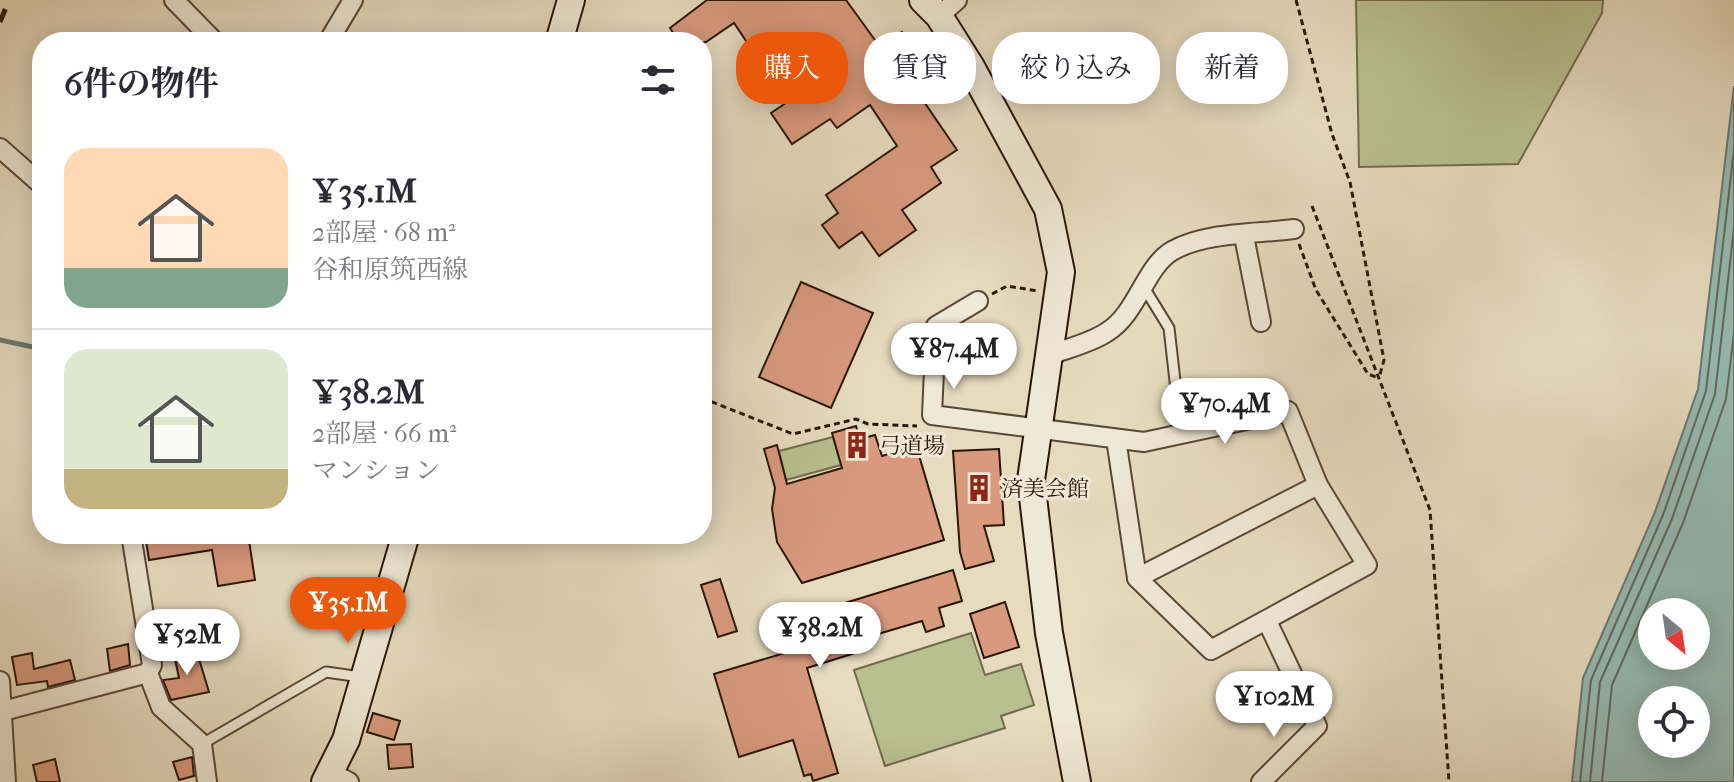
<!DOCTYPE html>
<html lang="ja">
<meta charset="utf-8">
<style>
:root{--surface:#fff;--page:#f7f7f7;--text:#2b2b33;--muted:#7c7c81;--line:#e1e1e2;--accent:#ea580c}
body{margin:0;font-family:"IM FELL French Canon","Noto Serif JP",serif;background:var(--page);color:var(--text);height:100vh;display:flex;flex-direction:column;font-size:30px;white-space:nowrap}
*{box-sizing:border-box;margin:0}
p{font-size:26px;color:var(--muted)}
.icon{flex:none;width:44px;height:44px;fill:none;stroke:currentColor;stroke-width:2;stroke-linecap:round;stroke-linejoin:round}
.map{position:relative;flex:1;overflow:hidden}
.panel{position:absolute;left:32px;top:32px;width:680px;height:512px;display:flex;flex-direction:column;background:var(--surface);border-radius:32px;box-shadow:0 4px 20px #0003}
.panel>*{flex:none}
.banner{position:absolute;left:736px;top:32px;width:760px;height:72px;display:flex;gap:16px}
.needle{width:52px;rotate:151deg}
.fabs{position:absolute;left:1638px;top:598px;display:grid;gap:16px}
.fabs a{display:grid;place-items:center;width:72px;height:72px;border-radius:50%;background:var(--surface);box-shadow:0 4px 20px #0003;font-size:40px}
.price{position:absolute;translate:-50% -68px;padding:0 18px;border-radius:28px;background:#fff;color:#222;font-size:26px;line-height:52px;filter:drop-shadow(0 2px 4px #0008)}
.price::after{content:'';position:absolute;left:50%;top:48px;width:24px;height:18px;margin-left:-12px;background:inherit;clip-path:polygon(0 0,100% 0,50% 100%)}
.price.active{background:var(--accent);color:#fff}
ul{padding:0;list-style:none}
li{display:flex;align-items:center;gap:24px;height:200px;padding:0 32px}
li+li{border-top:2px solid var(--line)}
li span{display:grid;place-items:center;flex:none;width:224px;height:160px;border-radius:24px;color:#555}
li>.icon{margin-inline-start:auto}
span .icon{width:96px;height:96px;fill:#fffc;stroke-width:1}
li b{font-size:34px}
h2{display:flex;justify-content:space-between;align-items:center;height:96px;padding:0 32px;font-size:34px}
.pill{padding:0 28px;border-radius:32px;background:var(--surface);box-shadow:0 4px 20px #0003;font-size:28px;line-height:72px}
.pill.active{background:var(--accent);color:#fff}
.map>svg:first-child{display:block}
.green{fill:#b8bf90;stroke:#726b4d;stroke-width:2}
.water{fill:#96bbb5;stroke:#6b7971;stroke-width:2;fill-rule:evenodd}
.lines{fill:none;stroke-linecap:round;stroke-linejoin:round}
.shore{stroke:#606960;stroke-width:2}
.stream{stroke:#6b7971;stroke-width:5}
.building{fill:#d8997d;stroke:#2b170a;stroke-width:2}
.lane-casing{stroke:#5a4837;stroke-width:13}
.street-casing{stroke:#5a4837;stroke-width:22}
.secondary-casing{stroke:#2b170a;stroke-width:30}
.path{stroke:#2b170a;stroke-width:3;stroke-dasharray:6 4;stroke-linecap:butt}
.lane{stroke:#efe8d5;stroke-width:9}
.street{stroke:#efe8d5;stroke-width:18}
.secondary{stroke:#efe8d5;stroke-width:26}
.rail{stroke:#2b170a;stroke-width:5;stroke-dasharray:14 14;stroke-linecap:butt}
.labels{text-anchor:middle;stroke-width:6;stroke-linejoin:round;paint-order:stroke}
.poi-label{font-size:22px;fill:#2b170a;stroke:#efe8d5;text-anchor:start}
</style>
<div class="map">
<svg width="1734" height="782" viewBox="0 0 1734 782">
<rect width="100%" height="100%" fill="#e6dbbf"/>
<filter id="stains"><feTurbulence type="fractalNoise" baseFrequency=".0025" numOctaves="4"/><feColorMatrix values="0 0 0 0 .2 0 0 0 0 .09 0 0 0 0 .02 0 0 0 .5 -.17"/></filter>
<radialGradient id="worn" r=".72"><stop offset=".6" stop-color="#630" stop-opacity="0"/><stop offset="1" stop-color="#630" stop-opacity=".3"/></radialGradient>
<g class="green">
<polygon points="1356,0 1603,0 1602,13 1518,164 1359,167"/>
<polygon points="833,437 841,465 786,480 779,451"/>
<polygon points="971,633 985,675 1021,664 1034,705 1001,716 1005,728 885,766 854,670"/>
</g>
<path class="water" d="M1734,86V782H1572L1583,678L1655,512L1698,389ZM1696,612V656H1652V612ZM1696,700V744H1652V700Z"/>
<g class="lines">
<g class="shore">
<polyline points="1580,782 1591,680 1663,515 1706,391 1734,149"/>
<polyline points="1590,782 1600,682 1672,519 1715,394 1734,228"/>
<polyline points="1602,782 1612,685 1683,523 1726,399 1734,333"/>
</g>
<polyline class="stream" points="0,340 42,349"/>
</g>
<g class="building">
<polygon points="707,0 846,0 880,47 902,32 921,60 903,71 957,150 931,167 941,183 902,210 916,230 879,256 862,232 839,248 822,225 838,213 826,195 897,146 870,105 837,128 830,119 792,144 771,113 811,86 792,58 756,83 740,59 752,50 734,23 706,42 679,42 670,28"/>
<polygon points="801,282 873,313 831,408 759,377"/>
<polygon points="856,426 860,439 875,435 882,456 903,450 904,456 918,452 944,540 802,583 777,542 772,509 775,488 764,449 777,445 787,484 842,468 832,433"/>
<polygon points="999,449 1004,525 984,526 994,561 965,569 960,552 953,451"/>
<polygon points="145,534 248,534 255,580 218,586 212,550 149,560"/>
<polygon points="953,570 962,601 939,608 944,626 926,632 922,621 851,642 855,653 807,668 838,773 813,781 811,774 804,776 793,740 739,757 714,674 808,646 799,617"/>
<polygon points="720,579 737,631 718,637 701,585"/>
<polygon points="1005,602 1019,647 984,658 970,614"/>
<polygon points="128,644 130,665 110,671 107,649"/>
<polygon points="196,649 209,692 171,700 163,680 179,678 174,654"/>
<polygon points="32,653 34,669 70,660 75,680 48,687 47,681 17,685 12,657"/>
<polygon points="373,713 400,721 394,740 367,732"/>
<polygon points="411,744 413,767 389,769 387,745"/>
<polygon points="192,757 194,776 179,780 173,762"/>
<polygon points="55,759 60,782 37,782 33,765"/>
</g>
<g class="lines">
<g class="lane-casing">
<g id="lane">
<polyline points="1145,289 1169,328 1181,434"/>
<polyline points="202,744 326,672 361,677"/>
</g>
</g>
<g class="street-casing">
<g id="street">
<polyline points="174,0 215,42"/>
<polyline points="939,16 957,0"/>
<polyline points="328,42 353,0"/>
<polyline points="0,148 42,185"/>
<polyline points="1244,236 1261,322"/>
<polyline points="978,301 936,326 932,415 1144,442 1288,411 1318,485 1367,565 1211,650 1137,578 1116,439"/>
<path d="M1050,355C1068,348 1091,343 1107,332C1137,314 1145,267 1172,251C1205,232 1256,234 1294,229"/>
<polyline points="131,534 152,665 148,673 161,707 202,744 207,782"/>
<polyline points="1137,578 1318,485"/>
<polyline points="0,681 6,782"/>
<polyline points="3,711 148,673"/>
<polyline points="332,773 349,782"/>
<polyline points="1261,782 1317,726 1267,621"/>
</g>
</g>
<g class="secondary-casing">
<g id="secondary">
<polyline points="923,0 939,16 971,67 1048,209 1061,272 1031,480 1049,633 1077,782"/>
<polyline points="559,42 571,0"/>
<polyline points="325,782 346,740 406,534"/>
</g>
</g>
<g class="path">
<polyline points="1296,0 1332,134 1350,182 1384,360 1379,378"/>
<polyline points="1312,206 1430,510 1449,782"/>
<polyline points="1299,244 1316,290 1368,374 1379,378"/>
<polyline points="992,294 1007,286 1038,291"/>
<polyline points="702,398 793,434 856,419 868,424 917,426"/>
</g>
<use href="#lane" class="lane"/>
<use href="#street" class="street"/>
<use href="#secondary" class="secondary"/>
<polyline class="rail" points="0,22 9,0"/>
</g>
<defs>
<g id="building-bare" transform="scale(2.16)"><path d="M-4-6H4V6H1V3H-1V6H-4ZM-2.5-4.3h1.7v1.8h-1.7ZM.8-4.3h1.7v1.8H.8ZM-2.5-1h1.7V.8h-1.7ZM.8-1h1.7V.8H.8Z" fill="#8f2418" stroke="#efe8d5" stroke-width="2.5" paint-order="stroke"/></g>
</defs>
<g fill-rule="evenodd">
<use href="#building-bare" x="857" y="445"/>
<use href="#building-bare" x="979" y="488"/>
</g>
<g class="labels">
<g class="poi-label">
<text x="879" y="453">弓道場</text>
<text x="1001" y="496">済美会館</text>
</g>
</g>
<rect width="100%" height="100%" filter="url(#stains)"/>
<rect width="100%" height="100%" fill="url(#worn)"/>
</svg>
<div class="fabs">
<a><svg class="needle" viewBox="-14 -14 28 28"><path d="M0-13l5 13h-10z" fill="#e53935"/><path d="M0 13l5-13h-10z" fill="#7c7c81"/></svg></a>
<a><svg class="icon" aria-label="locate" viewBox="0 0 24 24"><circle cx="12" cy="12" r="6"/><path d="M12 2v4M12 18v4M2 12h4M18 12h4"/></svg></a>
</div>
<b class="price" style="left:954px;top:391px">¥87.4M</b>
<b class="price" style="left:1225px;top:446px">¥70.4M</b>
<b class="price active" style="left:348px;top:645px">¥35.1M</b>
<b class="price" style="left:820px;top:670px">¥38.2M</b>
<b class="price" style="left:187px;top:677px">¥52M</b>
<b class="price" style="left:1274px;top:739px">¥102M</b>
<div class="banner">
<a class="pill active">購入</a>
<a class="pill">賃貸</a>
<a class="pill">絞り込み</a>
<a class="pill">新着</a>
</div>
<section class="panel">
<h2>6件の物件<svg class="icon" aria-label="filters" viewBox="0 0 24 24"><path d="M4 7h16M4 17h16"/><circle cx="9" cy="7" r="2"/><circle cx="15" cy="17" r="2"/></svg></h2>
<ul>
<li><span style="background:linear-gradient(#ffd9b3 75%,#7fa58c 0)"><svg class="icon" aria-label="home" viewBox="0 0 24 24"><path d="M3 11l9-7 9 7M6 9v11h12V9"/></svg></span><div><b>¥35.1M</b><p>2部屋 · 68 m²</p><p>谷和原筑西線</p></div></li>
<li><span style="background:linear-gradient(#dfe7d0 75%,#c2b280 0)"><svg class="icon" aria-label="home" viewBox="0 0 24 24"><path d="M3 11l9-7 9 7M6 9v11h12V9"/></svg></span><div><b>¥38.2M</b><p>2部屋 · 66 m²</p><p>マンション</p></div></li>
</ul>
</section>
</div>
